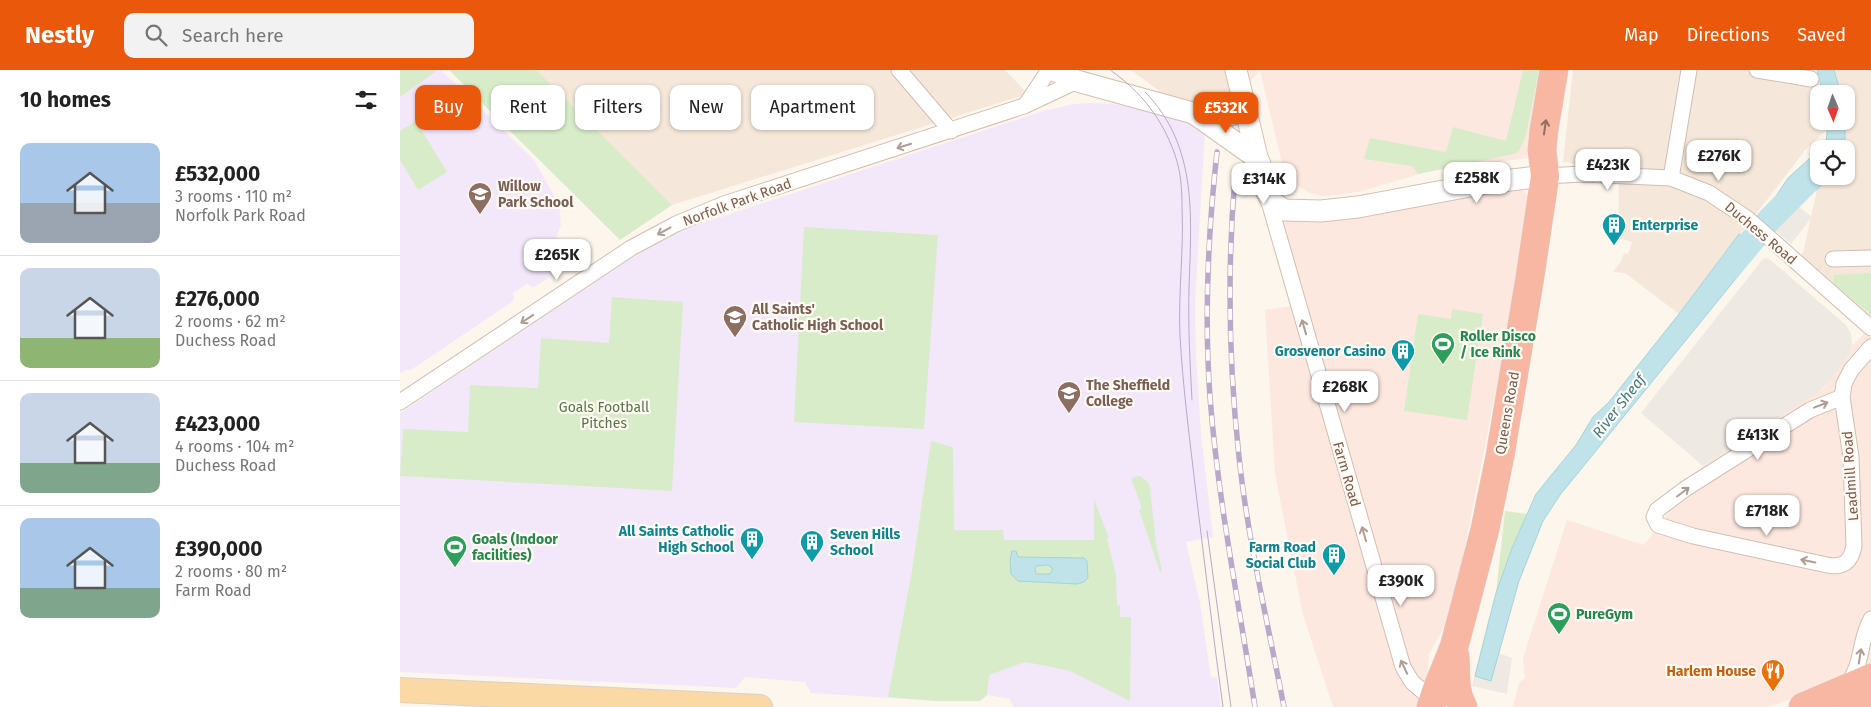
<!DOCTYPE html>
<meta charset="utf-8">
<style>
:root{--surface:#fff;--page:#f2f2f2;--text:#222;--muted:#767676;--line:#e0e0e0;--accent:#ea580c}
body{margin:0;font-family:"Fira Sans",sans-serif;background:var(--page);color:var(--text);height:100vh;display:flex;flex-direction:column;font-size:19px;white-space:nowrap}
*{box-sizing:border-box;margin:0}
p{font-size:16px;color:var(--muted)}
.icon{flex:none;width:28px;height:28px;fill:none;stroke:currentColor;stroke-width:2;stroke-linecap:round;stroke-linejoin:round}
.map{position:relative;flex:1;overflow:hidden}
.details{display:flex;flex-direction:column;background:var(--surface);width:400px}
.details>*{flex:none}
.banner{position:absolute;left:15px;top:15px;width:475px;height:45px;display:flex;gap:10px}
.needle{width:32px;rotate:178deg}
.controls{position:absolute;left:1410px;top:15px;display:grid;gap:10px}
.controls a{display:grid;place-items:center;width:45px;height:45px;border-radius:10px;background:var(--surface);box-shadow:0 1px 4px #0004;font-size:25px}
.price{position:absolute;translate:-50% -42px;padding:0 11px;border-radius:10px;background:#fff;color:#222;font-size:16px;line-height:32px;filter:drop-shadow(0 1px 2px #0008)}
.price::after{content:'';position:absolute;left:50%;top:30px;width:15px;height:11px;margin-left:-8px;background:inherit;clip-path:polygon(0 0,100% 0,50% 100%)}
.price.on{background:var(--accent);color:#fff}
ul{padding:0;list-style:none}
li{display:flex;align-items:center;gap:15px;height:125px;padding:0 20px}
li+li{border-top:1px solid var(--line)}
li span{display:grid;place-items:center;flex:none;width:140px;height:100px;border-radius:10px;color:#555}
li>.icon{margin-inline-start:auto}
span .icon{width:60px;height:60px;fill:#fffc;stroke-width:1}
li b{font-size:21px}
h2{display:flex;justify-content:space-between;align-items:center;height:60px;padding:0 20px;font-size:21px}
.chip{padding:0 18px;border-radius:10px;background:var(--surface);box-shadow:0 1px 4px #0004;font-size:18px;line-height:45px}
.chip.on{background:var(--accent);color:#fff}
header{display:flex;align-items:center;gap:30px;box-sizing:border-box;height:70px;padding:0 25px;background:var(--accent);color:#fff}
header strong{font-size:24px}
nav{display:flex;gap:28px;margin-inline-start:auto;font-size:18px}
.search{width:350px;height:45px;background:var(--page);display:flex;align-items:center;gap:12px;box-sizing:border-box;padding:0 18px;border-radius:10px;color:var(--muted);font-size:19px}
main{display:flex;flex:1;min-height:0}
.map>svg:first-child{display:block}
.residential{fill:#f5e8da}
.commercial{fill:#fde8e0}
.industrial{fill:#efe9e4}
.education{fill:#f3e8fa}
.green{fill:#d8ecc9}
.water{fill:#bfe3e8;stroke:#a5d3da;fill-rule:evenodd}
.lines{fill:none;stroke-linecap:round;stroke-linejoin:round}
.river{stroke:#bfe3e8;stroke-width:25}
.street-casing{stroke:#d1beb0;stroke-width:17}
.secondary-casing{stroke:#d6c0b0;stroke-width:23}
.primary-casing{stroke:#dad1cd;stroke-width:26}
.highway-casing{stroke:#dad1cd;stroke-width:29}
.street{stroke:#fff;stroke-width:15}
.secondary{stroke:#fff;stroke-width:21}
.primary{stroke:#fbd9a5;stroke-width:24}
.highway{stroke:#f7b7a3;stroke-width:28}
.tram{stroke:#b9a8c9;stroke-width:1}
.rail-casing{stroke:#b9a8c9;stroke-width:5.5}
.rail{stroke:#fffaf3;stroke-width:4;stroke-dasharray:11;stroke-linecap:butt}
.oneway{stroke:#936e5e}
.oneway2{stroke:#af9d94}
.labels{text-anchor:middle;stroke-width:4.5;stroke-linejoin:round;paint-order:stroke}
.education-label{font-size:14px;font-weight:bold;fill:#785e54;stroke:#fffaf3;text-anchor:start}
.street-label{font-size:14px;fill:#7a5c4d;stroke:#fffaf3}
.culture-label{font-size:14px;font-weight:bold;fill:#0d838f;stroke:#fffaf3;text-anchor:end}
.leisure-label{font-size:14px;font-weight:bold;fill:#27864d;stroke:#fffaf3;text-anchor:start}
.park-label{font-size:14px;fill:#537a41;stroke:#fffaf3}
.food-label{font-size:14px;font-weight:bold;fill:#c56008;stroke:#fffaf3;text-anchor:end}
.water-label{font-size:15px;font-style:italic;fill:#437c86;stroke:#fffaf3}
</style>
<header>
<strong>Nestly</strong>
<div class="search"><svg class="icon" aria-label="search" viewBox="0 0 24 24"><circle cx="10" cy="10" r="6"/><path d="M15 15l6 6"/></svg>Search here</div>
<nav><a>Map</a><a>Directions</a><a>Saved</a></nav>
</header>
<main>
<section class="details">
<h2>10 homes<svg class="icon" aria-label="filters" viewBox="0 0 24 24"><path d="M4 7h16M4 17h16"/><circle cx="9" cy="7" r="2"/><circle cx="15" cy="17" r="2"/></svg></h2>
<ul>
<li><span style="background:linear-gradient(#a9c7e8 60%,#9aa5b1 0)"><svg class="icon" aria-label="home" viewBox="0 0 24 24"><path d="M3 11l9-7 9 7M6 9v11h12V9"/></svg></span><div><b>£532,000</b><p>3 rooms · 110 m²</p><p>Norfolk Park Road</p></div></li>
<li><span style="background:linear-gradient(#c9d6e8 70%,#8fb573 0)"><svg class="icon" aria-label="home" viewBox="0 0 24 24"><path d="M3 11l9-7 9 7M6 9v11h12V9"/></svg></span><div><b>£276,000</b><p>2 rooms · 62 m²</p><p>Duchess Road</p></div></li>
<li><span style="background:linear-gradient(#c9d6e8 70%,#7fa58c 0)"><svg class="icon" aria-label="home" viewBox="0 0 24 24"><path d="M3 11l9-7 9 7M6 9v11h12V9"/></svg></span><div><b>£423,000</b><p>4 rooms · 104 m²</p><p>Duchess Road</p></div></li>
<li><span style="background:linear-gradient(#a9c7e8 70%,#7fa58c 0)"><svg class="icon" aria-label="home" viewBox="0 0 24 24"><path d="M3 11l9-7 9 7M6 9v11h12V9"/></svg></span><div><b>£390,000</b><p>2 rooms · 80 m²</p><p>Farm Road</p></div></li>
</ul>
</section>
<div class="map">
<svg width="1471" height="637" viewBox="0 0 1471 637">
<rect width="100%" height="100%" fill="#fdf6ec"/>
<g class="residential">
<polygon points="133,0 605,0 628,24 272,135"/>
<polygon points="731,0 827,0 836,35 826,39 764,27 758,20"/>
<polygon points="1173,0 1415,0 1422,24 1419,24 1419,51 1431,51 1432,55 1406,79 1279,244 1225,203 1213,202 1221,191 1224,183 1228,184 1232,172 1218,168 1219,99 1163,92"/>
<polygon points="1434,0 1471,0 1471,258 1396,192 1403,183 1417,120 1429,106 1446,106 1446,79 1443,79 1445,70 1446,24 1441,24"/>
</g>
<g class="commercial">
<polygon points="844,0 1145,0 1128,88 1030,101 962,121 938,125 921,126 910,123 896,115 884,102 860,1 848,14"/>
<polygon points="1123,120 1133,131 1052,543 1029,584 1026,637 933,637 903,545 875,404 865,240 904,234 881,149"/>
<polygon points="1470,257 1471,258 1471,599 1369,637 1113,637 1119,613 1125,608 1123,588 1167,450 1244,475 1303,396 1425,317 1449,284 1452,276"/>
</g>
<g class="industrial">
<polygon points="1399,137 1412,147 1391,174 1375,160"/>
<polygon points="1368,188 1446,255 1451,264 1452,276 1449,284 1430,311 1417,323 1303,396 1241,343 1363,189"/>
<polygon points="1089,546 1099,583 1112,588 1107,624 1072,616"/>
</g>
<g class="education">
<polygon points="36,0 41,0 134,90 159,134 161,155 153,175 165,197 136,216 132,217 127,214 113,223 114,228 112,232 11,300 6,300 0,303 0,25"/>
<polygon points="689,33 715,34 744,39 784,51 805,60 795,234 796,285 801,364 813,467 786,472 800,533 811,608 817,607 821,637 613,637 610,629 587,625 580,631 537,631 411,623 405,612 345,607 336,618 0,602 0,343 225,192 229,185 254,171 290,157 640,42 673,34"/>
</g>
<g class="green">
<polygon points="0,0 38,0 0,27"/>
<polygon points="49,0 136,0 272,135 220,170"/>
<polygon points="1123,0 1139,0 1126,65 1119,81 1114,84 1018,104 1012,96 964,89 970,68 1046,82 1053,57 1106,71"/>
<polygon points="16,51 47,102 18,120 0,90 0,61"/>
<polygon points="404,157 538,165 524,359 394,352"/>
<polygon points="1471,203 1471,245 1433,213 1434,205"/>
<polygon points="212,227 283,232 272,421 0,406 3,359 68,362 70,315 138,318 141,268 209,273"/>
<polygon points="1052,239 1083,244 1067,350 1004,341 1018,244 1051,249"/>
<polygon points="531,371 553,377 554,460 603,460 604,470 694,470 694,429 709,468 707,469 716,505 717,535 720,535 720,547 731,547 730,631 670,601 647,596 625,592 589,605 587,625 580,631 537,631 488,627 512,501"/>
<polygon points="740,406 748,412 750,417 756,474 762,501 760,502 739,440 742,438 731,408"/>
<polygon points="1105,441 1127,444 1112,478 1096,523"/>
</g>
<g class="water">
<polygon points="1417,0 1434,0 1441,24 1423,24"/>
<polygon points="1428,51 1445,51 1445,70 1443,79 1420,79 1426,73"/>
<polygon points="1419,80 1419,106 1429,106 1428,108 1417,120 1411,121 1400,134 1377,154 1364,144 1388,108"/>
<polygon points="1339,164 1360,179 1160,425 1143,451 1119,511 1091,611 1075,606 1096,523 1112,478 1136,424 1176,375 1193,347 1209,332 1279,244"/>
<path d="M612,481H616L618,487L684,488L687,491L688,508L684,512L677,514L618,511L611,504L610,491ZM648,495L653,499L650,504H636L635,498L636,496Z"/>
</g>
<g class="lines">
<polyline class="river" points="1329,198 1370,149 1419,100"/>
<g class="street-casing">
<g id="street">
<polyline points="499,0 551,61"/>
<polyline points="1357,0 1411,9"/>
<polyline points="627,33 649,0"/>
<polyline points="1145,106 1183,104 1271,108 1309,123 1348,149 1471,258"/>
<polyline points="1271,108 1289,0"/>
<polyline points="867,125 1003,597 1012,612 1033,630"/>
<polyline points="1433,189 1471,188"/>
<path d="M1442,327L1410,340L1285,419L1257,440L1254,447L1258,455L1293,466L1427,495C1443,498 1451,492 1454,476L1451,387L1442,327L1444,314L1451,300L1471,277"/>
<polyline points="0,332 231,178 276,154 324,134 624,36 677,11"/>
<path d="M1447,615C1464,593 1458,573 1471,549"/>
</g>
</g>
<g class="secondary-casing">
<g id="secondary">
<polyline points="654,0 677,11 793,43 830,45 837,43 845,37"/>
<polyline points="836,0 864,116 872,132 884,140 921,141 958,137 1086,113 1145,106"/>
<polyline points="795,44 857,88 860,94"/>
</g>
</g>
<g class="primary-casing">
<polyline id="primary" points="0,620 360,637"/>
</g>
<g class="highway-casing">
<g id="highway">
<path d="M1055,586C1057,605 1053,618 1063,637"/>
<polyline points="1031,637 1035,624 1054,577 1066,532 1085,459 1100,386 1130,207 1145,106 1142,80 1144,60 1154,0"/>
<polyline points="1403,637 1471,608"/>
<polyline points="1454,637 1471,630"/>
</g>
</g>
<use href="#street" class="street"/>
<use href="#secondary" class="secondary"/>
<use href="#primary" class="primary"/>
<use href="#highway" class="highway"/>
<g class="tram">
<path d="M710,0C741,21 763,50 775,85C781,102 782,120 782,137C784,180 778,223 780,266C783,319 790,371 796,423C805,495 813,566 823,637"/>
<path d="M745,22C799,77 791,149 789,219C788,256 790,293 792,330"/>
<polyline points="807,461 831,637"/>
</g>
<g class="rail-casing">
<g id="rail">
<path d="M817,82C808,163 804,245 810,327C818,431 839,534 855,637"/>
<path d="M835,107C827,200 829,295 839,387C848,471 868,554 884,637"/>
</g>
</g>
<use href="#rail" class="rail"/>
</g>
<defs><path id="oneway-shaft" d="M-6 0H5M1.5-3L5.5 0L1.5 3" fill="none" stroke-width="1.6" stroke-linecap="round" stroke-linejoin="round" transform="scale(1.25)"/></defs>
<use class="oneway" href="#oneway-shaft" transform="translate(1145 57) rotate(-82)"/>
<g class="oneway2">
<use href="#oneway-shaft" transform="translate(504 76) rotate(163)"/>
<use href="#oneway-shaft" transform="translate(264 161) rotate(151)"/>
<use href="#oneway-shaft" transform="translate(127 249) rotate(146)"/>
<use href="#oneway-shaft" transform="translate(904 257) rotate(-106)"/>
<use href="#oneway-shaft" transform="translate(1421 335) rotate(-21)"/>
<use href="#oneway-shaft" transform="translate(1283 422) rotate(-37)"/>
<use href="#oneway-shaft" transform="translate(964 464) rotate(-106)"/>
<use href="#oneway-shaft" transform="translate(1408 491) rotate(-168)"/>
<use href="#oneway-shaft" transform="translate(1460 586) rotate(-81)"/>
<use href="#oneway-shaft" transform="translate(1004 597) rotate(-115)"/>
</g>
<defs>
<g id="school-pin" transform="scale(1.25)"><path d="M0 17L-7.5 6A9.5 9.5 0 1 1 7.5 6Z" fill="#8d6e63" stroke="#fffaf3"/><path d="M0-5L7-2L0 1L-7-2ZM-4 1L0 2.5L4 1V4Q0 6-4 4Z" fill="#fff"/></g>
<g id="building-pin" transform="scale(1.25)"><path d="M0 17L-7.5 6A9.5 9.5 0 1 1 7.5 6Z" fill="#0f9aa8" stroke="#fffaf3"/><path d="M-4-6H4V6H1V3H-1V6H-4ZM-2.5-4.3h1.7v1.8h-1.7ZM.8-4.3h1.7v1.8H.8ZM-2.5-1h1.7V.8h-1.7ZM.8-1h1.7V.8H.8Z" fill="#fff"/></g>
<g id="stadium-pin" transform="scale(1.25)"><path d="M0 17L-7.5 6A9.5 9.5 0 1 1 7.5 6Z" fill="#2e9e5b" stroke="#fffaf3"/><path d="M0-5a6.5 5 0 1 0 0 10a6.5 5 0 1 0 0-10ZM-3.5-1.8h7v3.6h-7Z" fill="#fff"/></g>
<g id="university-pin" transform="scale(1.25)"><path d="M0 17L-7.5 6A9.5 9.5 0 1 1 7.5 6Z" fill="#8d6e63" stroke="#fffaf3"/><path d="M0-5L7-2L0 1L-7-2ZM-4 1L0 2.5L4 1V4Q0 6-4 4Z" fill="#fff"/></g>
<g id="restaurant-pin" transform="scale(1.25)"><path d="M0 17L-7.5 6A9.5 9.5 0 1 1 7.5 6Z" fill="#e8710a" stroke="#fffaf3"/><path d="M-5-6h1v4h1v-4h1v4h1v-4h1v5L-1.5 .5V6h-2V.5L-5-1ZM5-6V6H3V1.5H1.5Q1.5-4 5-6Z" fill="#fff"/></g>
</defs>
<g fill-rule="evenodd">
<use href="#school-pin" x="80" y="124"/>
<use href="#building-pin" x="1214" y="155"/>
<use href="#school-pin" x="335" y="247"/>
<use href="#stadium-pin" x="1043" y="274"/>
<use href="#building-pin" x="1003" y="281"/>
<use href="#university-pin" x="669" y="323"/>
<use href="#building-pin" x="352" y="469"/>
<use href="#building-pin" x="412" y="472"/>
<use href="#stadium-pin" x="55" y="477"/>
<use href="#building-pin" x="934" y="485"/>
<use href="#stadium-pin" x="1159" y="544"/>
<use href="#restaurant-pin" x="1373" y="601"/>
</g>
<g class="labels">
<g class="education-label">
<text x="98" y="121">Willow<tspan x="98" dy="16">Park School</tspan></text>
<text x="352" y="244">All Saints'<tspan x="352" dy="16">Catholic High School</tspan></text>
<text x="686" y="320">The Sheffield<tspan x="686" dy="16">College</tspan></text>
</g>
<g class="street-label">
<text transform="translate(337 132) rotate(-20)" y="5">Norfolk Park Road</text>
<text transform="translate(1361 163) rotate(40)" y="5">Duchess Road</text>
<text transform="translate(1107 343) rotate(-80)" y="5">Queens Road</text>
<text transform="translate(947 404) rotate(74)" y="5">Farm Road</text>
<text transform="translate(1450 406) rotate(-94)" y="5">Leadmill Road</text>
</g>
<g class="culture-label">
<text x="1232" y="160" text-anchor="start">Enterprise</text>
<text x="986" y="286">Grosvenor Casino</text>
<text x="334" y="466">All Saints Catholic<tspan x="334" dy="16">High School</tspan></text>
<text x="430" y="469" text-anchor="start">Seven Hills<tspan x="430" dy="16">School</tspan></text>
<text x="916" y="482">Farm Road<tspan x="916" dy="16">Social Club</tspan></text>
</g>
<g class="leisure-label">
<text x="1060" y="271">Roller Disco<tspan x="1060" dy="16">/ Ice Rink</tspan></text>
<text x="72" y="474">Goals (Indoor<tspan x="72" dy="16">facilities)</tspan></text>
<text x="1176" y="549">PureGym</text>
</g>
<g class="park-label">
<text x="204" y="342">Goals Football<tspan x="204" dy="16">Pitches</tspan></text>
</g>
<g class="food-label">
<text x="1356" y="606">Harlem House</text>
</g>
<g class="water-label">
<text transform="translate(1219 336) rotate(-52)" y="5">River Sheaf</text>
</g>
</g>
</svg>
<div class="controls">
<a><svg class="needle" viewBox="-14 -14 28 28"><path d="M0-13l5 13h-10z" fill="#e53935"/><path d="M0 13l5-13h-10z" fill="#767676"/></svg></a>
<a><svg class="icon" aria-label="locate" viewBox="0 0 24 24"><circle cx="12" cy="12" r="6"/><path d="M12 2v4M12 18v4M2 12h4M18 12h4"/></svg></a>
</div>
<b class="price on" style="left:826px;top:64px">£532K</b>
<b class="price" style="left:1319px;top:112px">£276K</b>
<b class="price" style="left:1208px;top:121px">£423K</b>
<b class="price" style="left:1077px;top:134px">£258K</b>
<b class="price" style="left:864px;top:135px">£314K</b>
<b class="price" style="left:157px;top:211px">£265K</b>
<b class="price" style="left:945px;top:343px">£268K</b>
<b class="price" style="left:1358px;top:391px">£413K</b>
<b class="price" style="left:1367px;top:467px">£718K</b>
<b class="price" style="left:1001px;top:537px">£390K</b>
<div class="banner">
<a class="chip on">Buy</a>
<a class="chip">Rent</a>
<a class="chip">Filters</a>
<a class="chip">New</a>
<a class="chip">Apartment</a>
</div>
</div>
</main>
